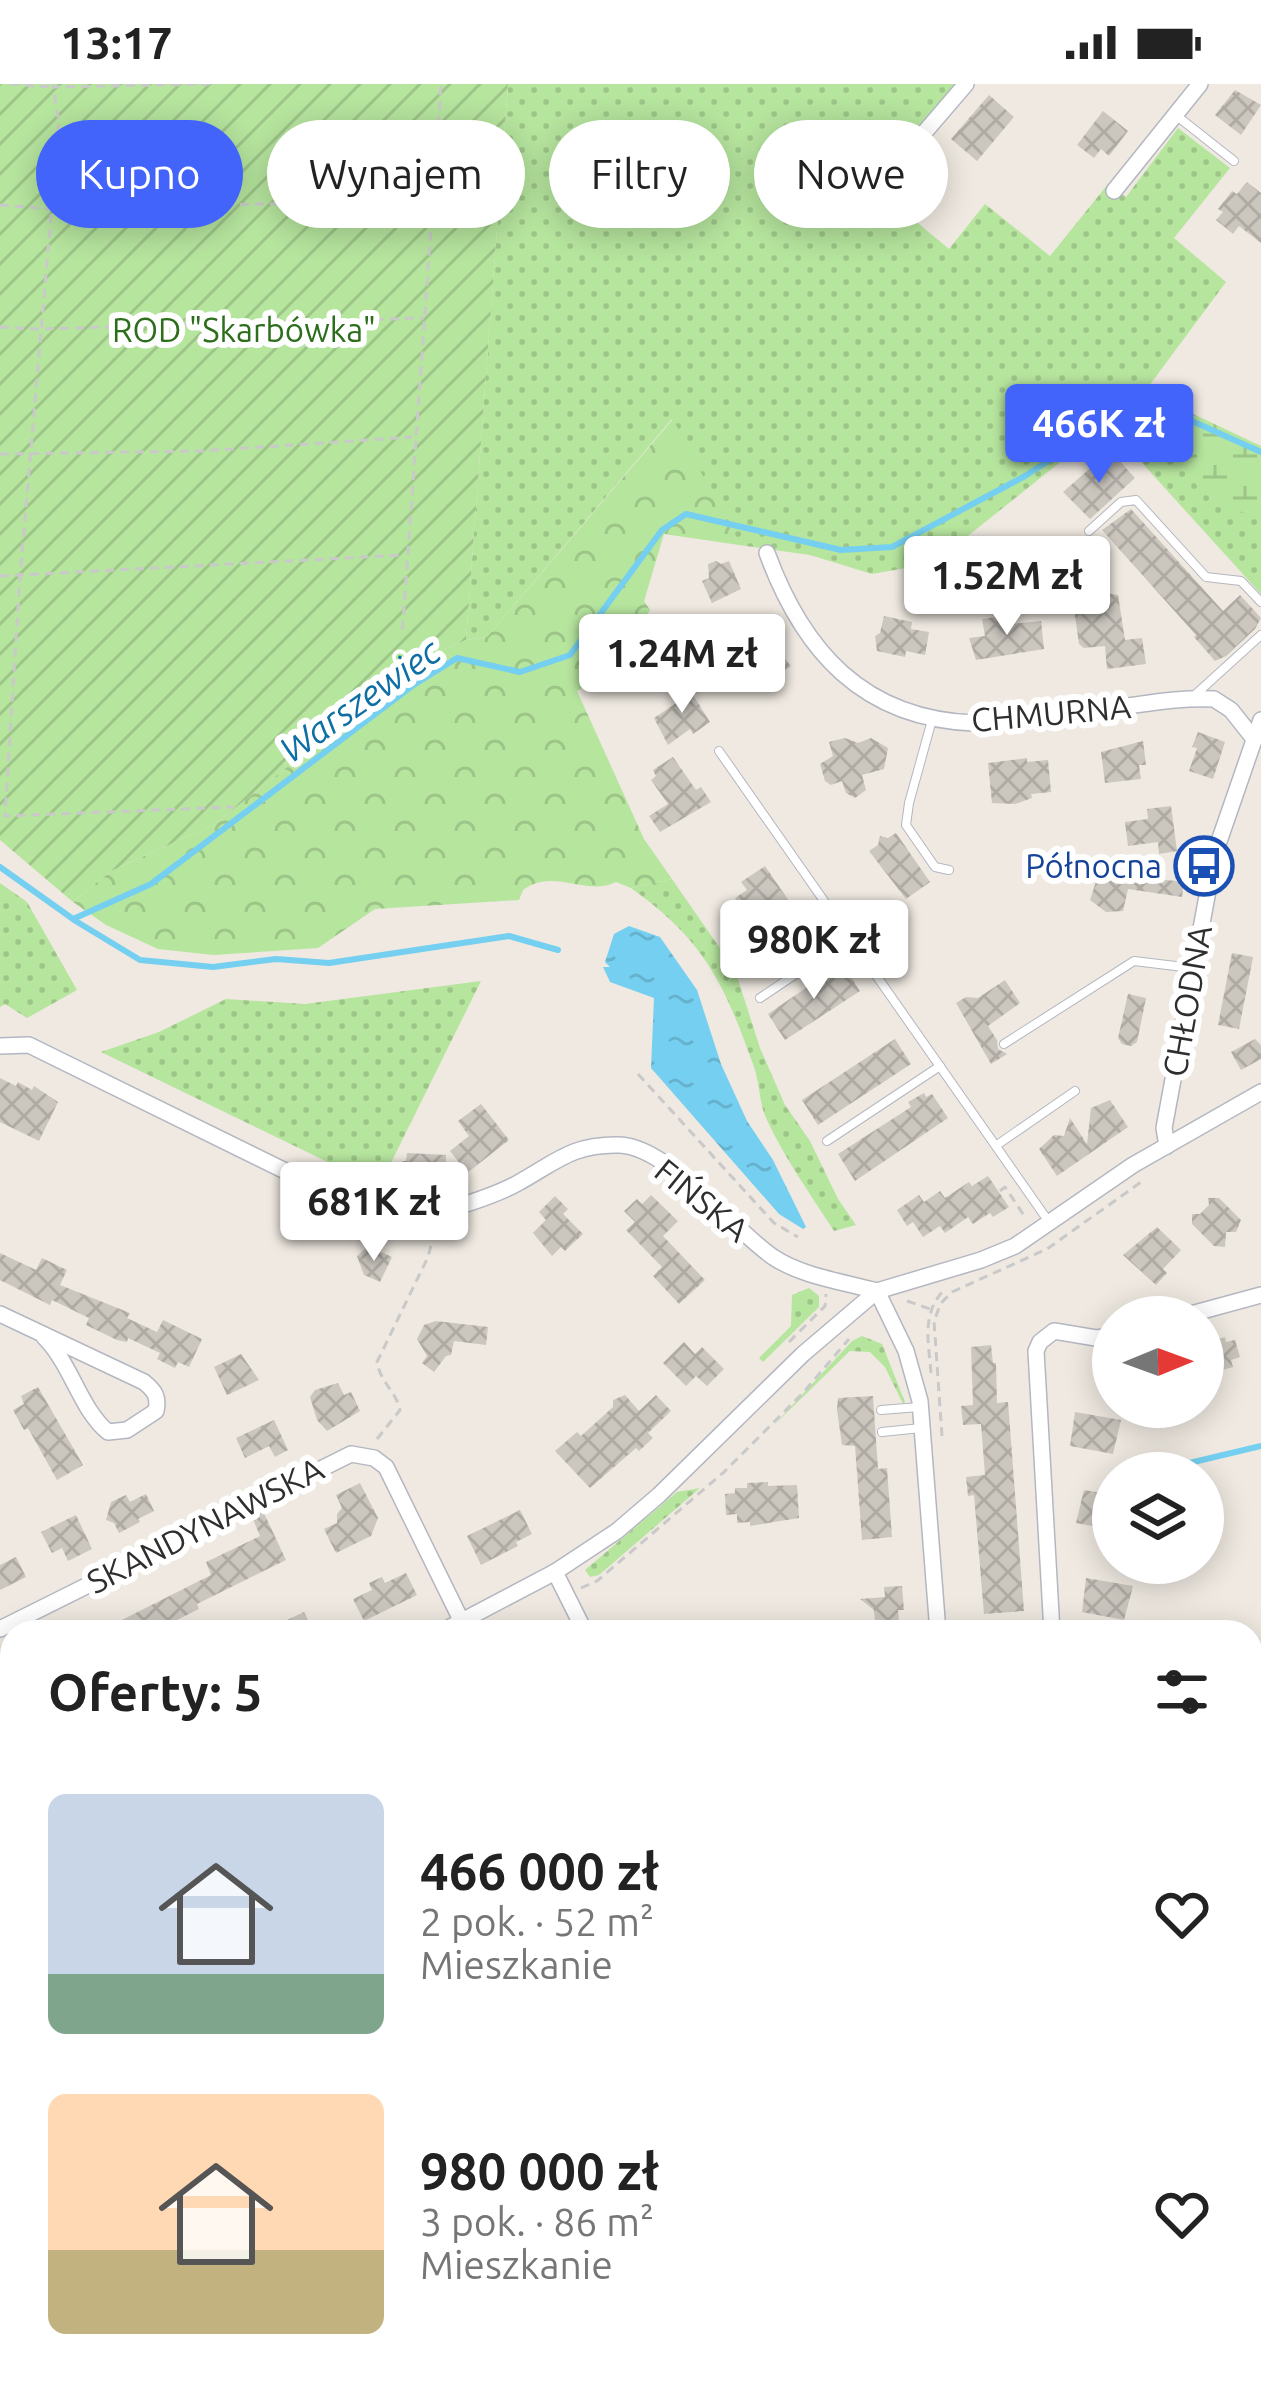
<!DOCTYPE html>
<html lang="pl">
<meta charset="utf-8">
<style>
:root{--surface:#fff;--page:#f2f2f2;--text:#222;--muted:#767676;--accent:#4264fb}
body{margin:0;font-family:Ubuntu,sans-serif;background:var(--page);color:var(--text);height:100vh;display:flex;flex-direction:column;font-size:45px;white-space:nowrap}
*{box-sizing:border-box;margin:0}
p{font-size:39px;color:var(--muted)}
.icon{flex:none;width:66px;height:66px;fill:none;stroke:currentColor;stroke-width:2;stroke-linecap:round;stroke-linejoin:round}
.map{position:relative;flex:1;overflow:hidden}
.sheet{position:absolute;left:0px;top:1536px;width:1263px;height:771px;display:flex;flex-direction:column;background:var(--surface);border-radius:36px 36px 0 0;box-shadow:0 6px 30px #0003}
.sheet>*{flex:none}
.guide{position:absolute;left:36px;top:36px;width:1191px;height:108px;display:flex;gap:24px}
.needle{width:78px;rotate:89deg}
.tools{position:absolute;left:1092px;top:1212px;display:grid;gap:24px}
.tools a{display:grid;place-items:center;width:132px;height:132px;border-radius:50%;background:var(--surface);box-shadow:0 6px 30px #0003;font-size:60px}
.price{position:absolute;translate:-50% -102px;padding:0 27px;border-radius:12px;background:#fff;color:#222;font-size:39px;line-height:78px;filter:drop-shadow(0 3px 6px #0008)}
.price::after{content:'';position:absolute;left:50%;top:72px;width:36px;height:27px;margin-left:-18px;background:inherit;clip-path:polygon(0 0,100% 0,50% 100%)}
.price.on{background:var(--accent);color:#fff}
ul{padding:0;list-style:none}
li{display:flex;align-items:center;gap:36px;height:300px;padding:0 48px}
li span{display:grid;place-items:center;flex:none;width:336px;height:240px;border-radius:18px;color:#555}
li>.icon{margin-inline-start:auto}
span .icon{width:144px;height:144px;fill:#fffc;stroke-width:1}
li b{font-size:51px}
h2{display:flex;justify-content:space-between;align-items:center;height:144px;padding:0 48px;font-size:51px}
.chip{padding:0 42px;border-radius:54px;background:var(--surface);box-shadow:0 6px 30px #0003;font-size:42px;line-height:108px}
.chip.on{background:var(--accent);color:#fff}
.status{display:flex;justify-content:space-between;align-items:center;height:84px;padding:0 60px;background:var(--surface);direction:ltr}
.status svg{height:33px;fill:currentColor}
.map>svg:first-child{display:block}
.grass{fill:url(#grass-dots)}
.forest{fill:url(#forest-crowns)}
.wetland{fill:url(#wetland-marsh)}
.garden{fill:url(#garden-furrows)}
.water{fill:url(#water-ripples)}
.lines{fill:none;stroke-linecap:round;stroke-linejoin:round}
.stream{stroke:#75cff0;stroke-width:6}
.building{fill:url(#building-cross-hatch)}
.service-casing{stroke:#b4b7c1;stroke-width:10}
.minor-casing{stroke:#b4b7c1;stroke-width:18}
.tertiary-casing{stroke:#b4b7c1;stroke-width:21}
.path{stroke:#c9c9c9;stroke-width:3;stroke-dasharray:9 6;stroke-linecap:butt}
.service{stroke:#fff;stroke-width:8}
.minor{stroke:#fff;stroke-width:15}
.tertiary{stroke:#fff;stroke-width:18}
.labels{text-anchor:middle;stroke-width:12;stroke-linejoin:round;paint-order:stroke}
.park-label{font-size:33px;fill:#2c6e1b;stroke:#fff}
.street-label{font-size:33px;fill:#2e2e2e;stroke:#fff}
.transit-label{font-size:33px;fill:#164399;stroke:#fff;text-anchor:end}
.water-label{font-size:36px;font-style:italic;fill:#0d6fa3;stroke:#fff}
</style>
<div class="status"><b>13:17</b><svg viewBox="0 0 49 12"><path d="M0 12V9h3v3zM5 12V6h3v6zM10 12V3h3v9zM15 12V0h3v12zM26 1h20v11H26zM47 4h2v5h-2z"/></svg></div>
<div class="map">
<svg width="1261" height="2305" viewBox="0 0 1261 2305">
<defs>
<pattern id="grass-dots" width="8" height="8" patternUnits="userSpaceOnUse" patternTransform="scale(3)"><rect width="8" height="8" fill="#b6e59e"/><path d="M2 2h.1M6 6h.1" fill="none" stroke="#9dc588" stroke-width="1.8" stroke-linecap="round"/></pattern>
<pattern id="forest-crowns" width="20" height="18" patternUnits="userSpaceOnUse" patternTransform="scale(3)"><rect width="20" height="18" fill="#b6e59e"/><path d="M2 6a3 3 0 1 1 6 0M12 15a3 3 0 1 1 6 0" fill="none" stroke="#9dc588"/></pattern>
<pattern id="wetland-marsh" width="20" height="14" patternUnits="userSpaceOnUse" patternTransform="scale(3)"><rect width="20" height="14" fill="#b6e59e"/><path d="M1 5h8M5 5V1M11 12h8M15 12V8" fill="none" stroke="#9dc588"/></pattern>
<pattern id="garden-furrows" width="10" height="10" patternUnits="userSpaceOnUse" patternTransform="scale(3)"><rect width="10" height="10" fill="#b6e59e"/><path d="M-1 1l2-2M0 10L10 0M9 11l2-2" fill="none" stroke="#9dc588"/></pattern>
<pattern id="water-ripples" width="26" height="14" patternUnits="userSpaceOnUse" patternTransform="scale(3)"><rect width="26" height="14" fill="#75cff0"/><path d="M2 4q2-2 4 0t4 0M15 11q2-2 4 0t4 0" fill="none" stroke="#66b2ce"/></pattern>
<pattern id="building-cross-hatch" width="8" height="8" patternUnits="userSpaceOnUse" patternTransform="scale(3)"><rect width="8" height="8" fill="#cbc7bf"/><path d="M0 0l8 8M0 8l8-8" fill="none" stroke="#afaba4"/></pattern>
</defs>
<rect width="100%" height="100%" fill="#efe9e1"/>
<g class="grass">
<polygon points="508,0 955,0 871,100 949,165 985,120 1050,172 1108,100 1126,113 1178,44 1230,84 1174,154 1226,198 1140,314 1146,332 1156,328 1261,370 1261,510 1114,348 1074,367 934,479 872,490 810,471 739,461 672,335 487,553 466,556"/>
<path d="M672,795L735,886L760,964L785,1021L810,1057L838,1115L856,1141L834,1147C811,1111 785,1075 767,1036C759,1020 760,1000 754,983C724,899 705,857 631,804Z"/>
<polygon points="0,799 27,818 77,906 27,934 5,920 0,923"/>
<polygon points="481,897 379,1103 101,968 159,948 226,915 305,920"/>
<polygon points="809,1204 819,1212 819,1223 763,1278 759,1274 791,1242 792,1211"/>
<polygon points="862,1252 882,1260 905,1318 903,1320 885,1283 870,1268 850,1267 774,1341 852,1257"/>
<polygon points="700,1404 599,1491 590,1493 585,1486 677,1408"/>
<polygon points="1251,1941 1261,1945 1261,2160 1251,2162"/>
<polygon points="858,2295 973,2295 963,2305 865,2305"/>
</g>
<g class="forest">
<path d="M673,335L739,461L664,450L644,517L650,526L621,583L577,607L644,755L672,795L631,804L616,798C586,813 553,783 523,806L519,816L375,825L318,864L213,871L158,865L106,841L73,818L111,787L213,741L332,648L405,581L466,556L487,553Z"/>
<polygon points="12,1952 12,2123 0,2118 0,1958"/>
</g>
<path class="wetland" d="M1191,329L1261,362V432C1197,422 1186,393 1168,337Z"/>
<polygon class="garden" points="0,0 508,0 466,556 405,581 332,648 213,741 111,787 73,818 0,756"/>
<polygon class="water" points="629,842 660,853 697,906 721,980 747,1037 773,1076 806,1143 803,1145 779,1130 651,984 654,914 610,898 603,883 610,883 605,878 614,850"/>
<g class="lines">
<g class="stream">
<polyline points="0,783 73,835 151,800 412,602 457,574 520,588 570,571 662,446 686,430 841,466 892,463 1025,392 1096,346 1140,324 1165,325 1261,368"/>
<polyline points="74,836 140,876 213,883 276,875 329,879 509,852 558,866"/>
<polyline points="1177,1382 1261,1362"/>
<polyline points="1251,2002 1261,2010"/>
</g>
</g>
<g class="building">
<polygon points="1235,6 1261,21 1241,51 1215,31"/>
<polygon points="989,11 1014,33 977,77 951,55"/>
<polygon points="1103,27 1128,47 1109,72 1101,65 1094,74 1077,61"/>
<polygon points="1247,98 1261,109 1261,159 1239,142 1233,150 1216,136 1223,128 1218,125 1232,107 1237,110"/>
<polygon points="1113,370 1135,394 1090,435 1063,408 1095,380 1099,385"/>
<polygon points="1131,425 1223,527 1240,511 1261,534 1255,545 1226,572 1215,577 1194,553 1196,551 1102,446"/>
<polygon points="716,477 721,480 729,477 741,505 712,519 702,497 709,494 708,480"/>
<polygon points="1106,509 1118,511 1125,556 1142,554 1146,580 1107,585 1105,562 1084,564 1079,560 1074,524 1086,523 1084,511"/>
<polygon points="1011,531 1012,540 1041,537 1044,565 976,576 969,554 985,552 982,535"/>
<polygon points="884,532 912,538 911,545 929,548 925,571 906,567 905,573 877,567 875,552 880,549"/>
<polygon points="756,560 769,574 778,566 791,582 757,606 734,579"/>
<polygon points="685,598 710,638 693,650 690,645 668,661 654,634 679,617 672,607"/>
<polygon points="1198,648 1225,658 1213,695 1189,687 1197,664 1192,663"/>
<polygon points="845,654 858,659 871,654 888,664 884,685 862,691 866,706 855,714 846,709 842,697 831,701 825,697 820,680 833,672 829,658"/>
<polygon points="1143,657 1146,681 1139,681 1141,695 1105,699 1101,668"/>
<polygon points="673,673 696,706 701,703 711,718 660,748 649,732 668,720 651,696 656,692 653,686"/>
<polygon points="1027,674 1027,678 1048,676 1051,708 1031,710 1032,714 1015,720 992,719 988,679"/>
<polygon points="1171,722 1177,767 1159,770 1158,758 1128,762 1125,738 1148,735 1147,725"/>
<polygon points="896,749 930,798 906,815 869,767 878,761 880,752 888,754"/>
<polygon points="765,782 798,830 793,833 804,848 782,862 772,848 757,858 744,840 750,836 735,814 747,806 741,798"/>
<polygon points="1099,788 1184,798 1182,813 1128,805 1123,827 1106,828 1090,816"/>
<polygon points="1232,869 1253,873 1239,945 1218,941"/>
<polygon points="842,879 860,907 785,956 768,930"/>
<polygon points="1005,896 1020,919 988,942 997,956 998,965 1007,970 991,980 956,919 966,913 978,914"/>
<polygon points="1128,910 1146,914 1137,958 1131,962 1122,960 1118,954"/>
<polygon points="895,955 911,980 818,1041 802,1016"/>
<polygon points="1255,955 1261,961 1261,975 1241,986 1231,968"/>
<polygon points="0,994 16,1002 18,998 32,1006 34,1002 58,1018 39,1057 0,1038"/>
<polygon points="924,1009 926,1013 932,1010 948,1034 855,1097 838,1070 911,1023 908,1018"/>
<polygon points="1110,1016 1128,1043 1057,1092 1039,1065 1054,1051 1064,1052 1070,1034 1087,1060 1091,1024"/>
<polygon points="481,1020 509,1056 467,1089 450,1067 469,1052 458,1037"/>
<polygon points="407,1069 446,1071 445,1097 401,1095 402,1077 406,1077"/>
<polygon points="988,1092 1009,1123 993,1133 990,1129 973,1140 968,1133 945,1149 940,1142 923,1153 913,1138 907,1142 897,1126 919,1111 924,1118 940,1107 945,1114 969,1098 972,1102"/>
<polygon points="651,1111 678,1137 663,1152 705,1196 679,1220 653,1192 662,1183 626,1146 635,1138 624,1127 637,1115 642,1120"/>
<polygon points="555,1112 568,1125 563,1130 583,1150 565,1167 561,1163 552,1172 533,1149 546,1136 539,1128"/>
<polygon points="1208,1114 1219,1114 1241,1136 1236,1148 1226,1148 1225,1163 1214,1162 1192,1140 1192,1130 1200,1130 1209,1121"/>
<polygon points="1157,1143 1181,1166 1163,1185 1167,1189 1156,1201 1123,1171"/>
<polygon points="367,1163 373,1170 381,1168 392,1173 380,1198 364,1191 357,1172"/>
<polygon points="0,1169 36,1186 42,1174 67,1186 60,1201 130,1229 127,1234 157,1248 163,1236 202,1255 189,1283 178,1278 175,1284 157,1275 160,1269 128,1254 127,1258 117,1256 86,1241 89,1234 52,1216 50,1221 0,1196"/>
<polygon points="436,1237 488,1243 486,1261 454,1257 451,1271 446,1272 434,1288 422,1279 427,1272 417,1255 424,1241"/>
<polygon points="1225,1253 1226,1258 1235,1256 1240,1273 1231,1276 1233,1283 1212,1289 1206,1259"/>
<polygon points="684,1258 695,1270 702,1263 724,1285 707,1302 696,1292 686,1302 663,1279"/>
<polygon points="991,1261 993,1279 996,1279 997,1319 1008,1318 1024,1527 984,1530 974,1411 968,1412 966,1393 985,1391 981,1340 963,1341 961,1322 973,1321 971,1263"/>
<polygon points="241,1270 259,1296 227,1311 214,1283"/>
<polygon points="338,1299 344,1311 351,1308 360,1327 327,1347 317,1336 310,1313 315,1306"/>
<polygon points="38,1303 83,1381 57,1396 28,1344 24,1346 13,1326 24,1320 21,1312"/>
<polygon points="625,1311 639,1327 656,1311 671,1327 648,1349 653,1354 639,1367 636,1364 590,1404 555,1367 577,1348 581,1352 613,1323 613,1316"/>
<polygon points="873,1312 878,1385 887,1384 892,1453 862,1456 855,1362 842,1361 837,1326 838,1314"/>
<polygon points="1075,1328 1121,1336 1113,1370 1070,1362"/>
<polygon points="274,1336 288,1366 275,1373 269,1362 245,1374 236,1354"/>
<polygon points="768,1398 768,1402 797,1401 799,1434 750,1442 750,1438 737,1439 737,1430 726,1431 725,1410 735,1409 735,1404 747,1404 747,1399"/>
<polygon points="360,1399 378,1434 371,1452 336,1469 324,1445 337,1439 337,1430 342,1424 336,1411"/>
<polygon points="1084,1406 1113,1411 1113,1446 1076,1439"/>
<polygon points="146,1410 154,1427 138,1435 140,1438 119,1449 114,1439 106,1436 111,1418 126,1411 130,1418"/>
<polygon points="520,1426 532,1450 516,1458 518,1462 481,1481 467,1452"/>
<polygon points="263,1427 286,1476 197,1520 199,1525 153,1548 98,1548 211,1491 206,1478 260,1452 252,1433"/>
<polygon points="76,1431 92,1465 68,1477 62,1464 52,1469 41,1448"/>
<polygon points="16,1473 26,1493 0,1506 0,1481"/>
<polygon points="406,1489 417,1511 364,1537 353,1515 372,1506 369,1499 382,1493 385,1499"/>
<polygon points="1086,1494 1133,1502 1124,1536 1082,1528"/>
<polygon points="902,1502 904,1526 898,1526 899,1536 875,1538 874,1526 860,1515 885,1513 884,1503"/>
<polygon points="304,1528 314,1548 262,1548"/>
</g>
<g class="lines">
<g class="service-casing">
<g id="service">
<polyline points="1177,32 1234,77"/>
<polyline points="1089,447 1121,418 1136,416 1206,493 1241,497 1261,518"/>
<polyline points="1196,610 1261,551"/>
<polyline points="932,636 909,719 906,741 935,783 949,786"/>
<polyline points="719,667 1049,1138"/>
<polyline points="760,914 851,853"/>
<polyline points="1004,960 1134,877 1192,884"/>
<polyline points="827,1057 940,982"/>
<polyline points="997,1061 1075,1007"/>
<polyline points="375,1162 386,1138"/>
<polyline points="881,1326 919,1323"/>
<polyline points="882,1348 921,1344"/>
<polyline points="0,2225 12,2221"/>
<polyline points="456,2295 459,2305"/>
<polyline points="1105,2295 1110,2305"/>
<polyline points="1189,2295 1218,2305"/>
<polyline points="476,2305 488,2295"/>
<polyline points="1248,2305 1250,2295"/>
</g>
</g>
<g class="minor-casing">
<g id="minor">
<polyline points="906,70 966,0"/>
<polyline points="1114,107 1200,0"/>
<path d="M767,469C803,567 863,635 974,639C1019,640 1067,630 1112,624C1145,620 1180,613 1214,615L1231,626L1254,655"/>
<path d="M0,962L29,961L387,1137C415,1139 493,1113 518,1099C556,1078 572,1060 619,1061C668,1062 732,1145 773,1173C801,1192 844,1198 877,1207"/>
<polyline points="1167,1062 1164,1044 1215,769 1261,636"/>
<polyline points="877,1207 906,1267 920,1317 938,1548"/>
<path d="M0,1230L144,1298C155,1307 159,1313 156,1327L127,1346L108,1348C80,1325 72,1281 44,1253"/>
<polyline points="1180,1233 1261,1211"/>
<polyline points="555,1488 585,1548"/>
<polyline points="0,1545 351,1370 374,1374 386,1383 462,1538"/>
<polyline points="441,1548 555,1488 617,1447 659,1411 803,1270 877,1207 981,1176 1015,1162 1133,1081 1261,1008"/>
<polyline points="1052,1548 1036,1267 1040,1258 1054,1247 1096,1254 1113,1252"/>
<polyline points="0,1611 12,1634"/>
<polyline points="0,1769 12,1763"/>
<polyline points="1251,1773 1261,1776"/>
<polyline points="130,2305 144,2295"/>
</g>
</g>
<g class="tertiary-casing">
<g id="tertiary">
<polyline points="0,2150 12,2150"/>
<polyline points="390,2295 397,2305"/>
</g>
</g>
<g class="path">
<polyline points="10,0 53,3 52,0"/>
<polyline points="210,0 53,3 59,38 20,493 5,732 233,723"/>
<polyline points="433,116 441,0"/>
<polyline points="0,121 53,125 433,116 402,552"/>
<polyline points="0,243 40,245 424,234"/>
<polyline points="0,370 202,367 412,353"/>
<polyline points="0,492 404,471"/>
<polyline points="638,990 774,1139 798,1153"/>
<polyline points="1000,1107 1005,1103 1025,1133"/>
<polyline points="907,1217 930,1225"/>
<polyline points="789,1258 825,1222 826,1210"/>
<path d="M931,1289C929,1260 921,1231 943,1207"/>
<polyline points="942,1352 934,1237 941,1219 952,1208 1047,1165 1144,1096"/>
<path d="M377,1355L400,1326C396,1307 380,1298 377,1278L428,1173L435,1146"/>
<polyline points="581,1504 597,1497 724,1388 802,1310 849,1255"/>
<polyline points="0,1798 12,1792"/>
<polyline points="0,2041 12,2036"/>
<polyline points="0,2043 12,2048"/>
<polyline points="0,2063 12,2062"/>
<polyline points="0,2128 12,2128"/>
<polyline points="0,2184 12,2172"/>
<polyline points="361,2295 370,2305"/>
<polyline points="9,2305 8,2300 30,2295"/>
</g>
<use href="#service" class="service"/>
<use href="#minor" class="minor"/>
<use href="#tertiary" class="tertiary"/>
</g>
<defs>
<g id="bus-ring" transform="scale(3)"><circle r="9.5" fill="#fff" stroke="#1a4fb4" stroke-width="1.5"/><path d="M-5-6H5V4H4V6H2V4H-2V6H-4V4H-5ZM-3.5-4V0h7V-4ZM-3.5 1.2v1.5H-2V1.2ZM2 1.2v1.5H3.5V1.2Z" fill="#1a4fb4"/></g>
</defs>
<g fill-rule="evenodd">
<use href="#bus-ring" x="1204" y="782"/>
</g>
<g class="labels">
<g class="park-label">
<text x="244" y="258">ROD "Skarbówka"</text>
</g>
<g class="street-label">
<text transform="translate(1051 629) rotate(-5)" y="12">CHMURNA</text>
<text transform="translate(1187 917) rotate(-80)" y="12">CHŁODNA</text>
<text transform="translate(702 1116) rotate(39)" y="12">FIŃSKA</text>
<text transform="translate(205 1441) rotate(-27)" y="12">SKANDYNAWSKA</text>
</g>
<g class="transit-label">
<text x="1162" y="794">Północna</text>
</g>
<g class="water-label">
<text transform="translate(360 616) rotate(-35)" y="13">Warszewiec</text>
</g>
</g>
</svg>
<div class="tools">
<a><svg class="needle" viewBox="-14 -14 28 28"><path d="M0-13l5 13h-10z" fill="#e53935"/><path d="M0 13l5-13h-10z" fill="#767676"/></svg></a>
<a><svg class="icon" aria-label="layers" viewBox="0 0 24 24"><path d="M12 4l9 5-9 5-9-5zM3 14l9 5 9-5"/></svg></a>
</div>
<b class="price on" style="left:1099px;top:402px">466K zł</b>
<b class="price" style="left:1007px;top:554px">1.52M zł</b>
<b class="price" style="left:682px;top:632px">1.24M zł</b>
<b class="price" style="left:814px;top:918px">980K zł</b>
<b class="price" style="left:374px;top:1180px">681K zł</b>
<div class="guide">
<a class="chip on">Kupno</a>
<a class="chip">Wynajem</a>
<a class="chip">Filtry</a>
<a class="chip">Nowe</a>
</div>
<section class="sheet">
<h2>Oferty: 5<svg class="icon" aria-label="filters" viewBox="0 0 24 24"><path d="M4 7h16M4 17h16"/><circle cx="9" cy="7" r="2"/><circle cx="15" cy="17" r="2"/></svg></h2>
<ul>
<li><span style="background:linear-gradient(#c9d6e8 75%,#7fa58c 0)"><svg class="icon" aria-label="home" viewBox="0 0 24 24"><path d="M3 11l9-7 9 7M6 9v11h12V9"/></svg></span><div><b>466 000 zł</b><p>2 pok. · 52 m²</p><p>Mieszkanie</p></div><svg class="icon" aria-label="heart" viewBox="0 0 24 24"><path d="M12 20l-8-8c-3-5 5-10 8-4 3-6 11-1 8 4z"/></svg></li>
<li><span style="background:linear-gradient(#ffd9b3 65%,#c2b280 0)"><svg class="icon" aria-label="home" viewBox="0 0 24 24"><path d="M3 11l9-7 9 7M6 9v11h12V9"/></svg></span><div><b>980 000 zł</b><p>3 pok. · 86 m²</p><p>Mieszkanie</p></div><svg class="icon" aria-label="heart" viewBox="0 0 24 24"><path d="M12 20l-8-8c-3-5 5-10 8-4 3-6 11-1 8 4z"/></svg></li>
</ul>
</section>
</div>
